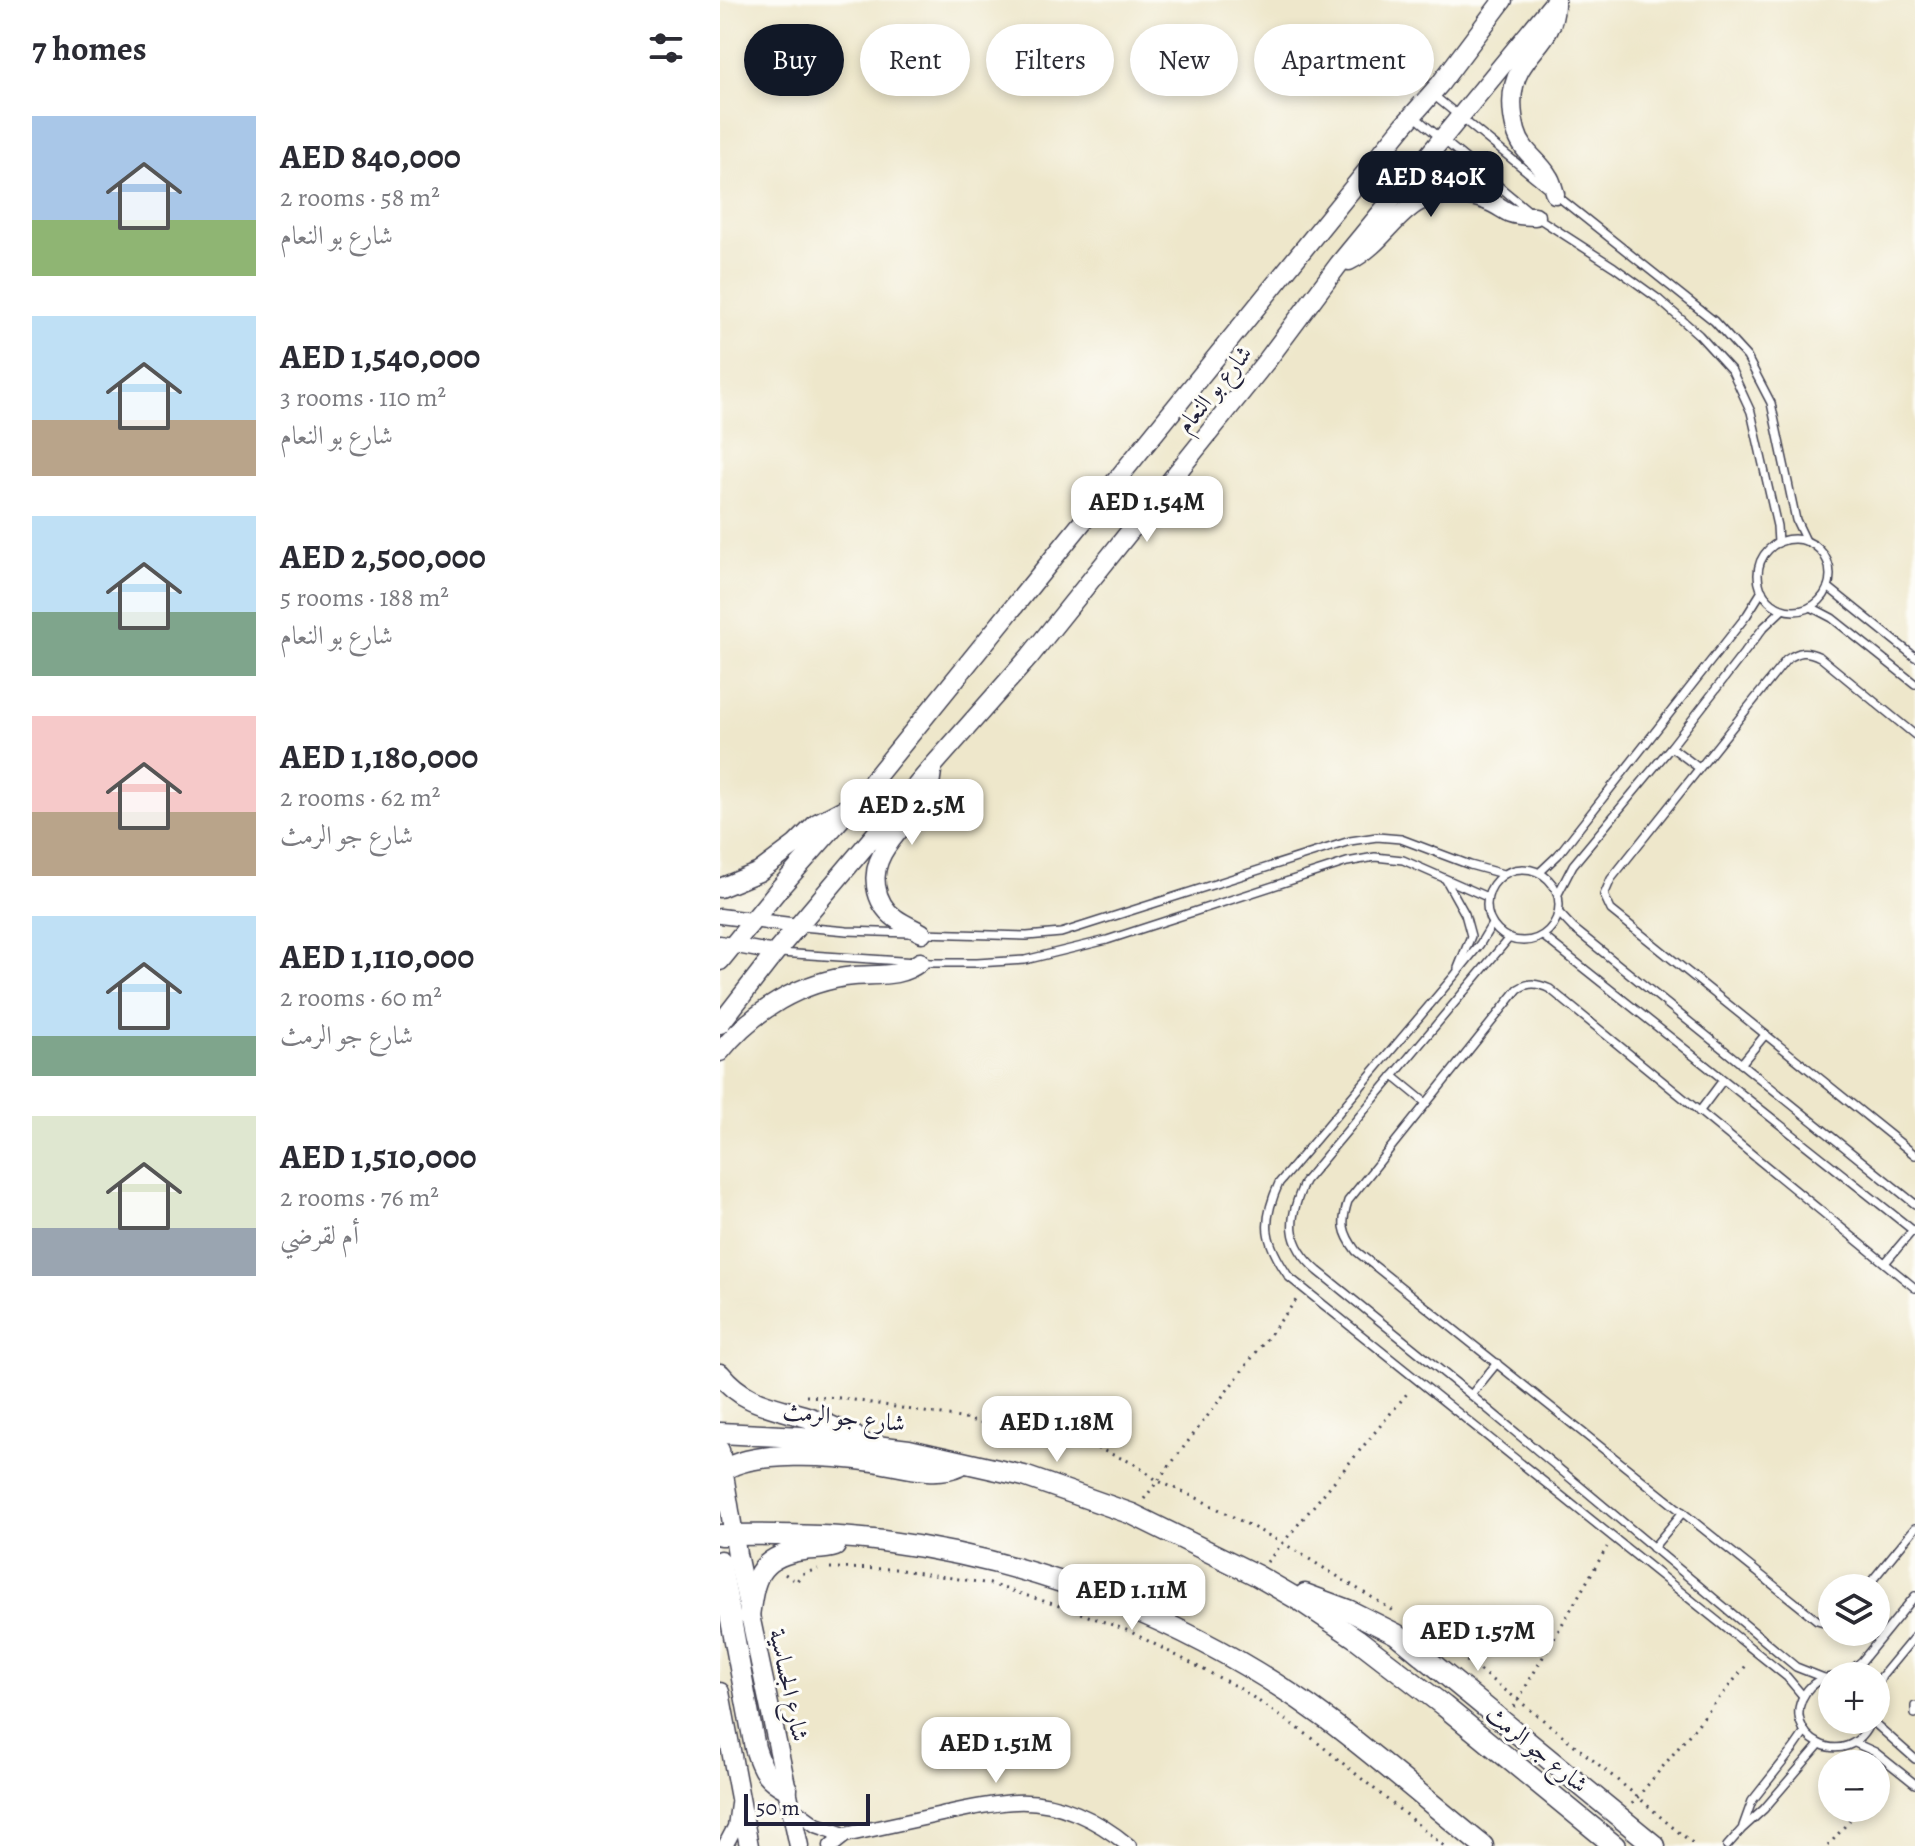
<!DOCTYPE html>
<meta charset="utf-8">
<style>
:root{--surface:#fff;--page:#f7f7f7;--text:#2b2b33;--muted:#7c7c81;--accent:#111827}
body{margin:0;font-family:Alegreya,Amiri,serif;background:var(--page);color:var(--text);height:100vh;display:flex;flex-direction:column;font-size:30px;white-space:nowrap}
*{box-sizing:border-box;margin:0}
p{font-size:26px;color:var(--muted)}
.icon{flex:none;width:44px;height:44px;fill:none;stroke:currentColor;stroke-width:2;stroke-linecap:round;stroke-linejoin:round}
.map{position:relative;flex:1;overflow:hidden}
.drawer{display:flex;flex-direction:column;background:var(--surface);width:720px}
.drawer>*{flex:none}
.guide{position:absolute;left:24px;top:24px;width:760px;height:72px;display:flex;gap:16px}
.controls{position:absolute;left:1098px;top:1574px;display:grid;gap:16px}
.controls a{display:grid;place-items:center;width:72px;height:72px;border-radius:50%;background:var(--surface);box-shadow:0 4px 12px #0003;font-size:40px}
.scale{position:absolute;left:24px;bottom:20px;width:126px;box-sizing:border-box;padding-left:8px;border:4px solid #22223b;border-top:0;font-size:22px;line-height:28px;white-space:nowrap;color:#22223b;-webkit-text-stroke:6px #fdfcf7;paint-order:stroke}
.price{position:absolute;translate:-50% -68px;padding:0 18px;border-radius:16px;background:#fff;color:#222;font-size:26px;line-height:52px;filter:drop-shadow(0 2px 4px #0008)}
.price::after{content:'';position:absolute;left:50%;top:48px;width:24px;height:18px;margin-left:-12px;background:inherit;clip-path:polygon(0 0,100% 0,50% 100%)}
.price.active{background:var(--accent);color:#fff}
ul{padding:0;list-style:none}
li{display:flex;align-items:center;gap:24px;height:200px;padding:0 32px}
li span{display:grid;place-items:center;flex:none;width:224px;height:160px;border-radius:0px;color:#555}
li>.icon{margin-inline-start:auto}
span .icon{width:96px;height:96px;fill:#fffc;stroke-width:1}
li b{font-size:34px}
h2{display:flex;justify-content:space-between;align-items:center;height:96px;padding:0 32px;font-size:34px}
.tag{padding:0 28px;border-radius:36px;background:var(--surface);box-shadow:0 4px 12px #0003;font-size:28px;line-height:72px}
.tag.active{background:var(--accent);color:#fff}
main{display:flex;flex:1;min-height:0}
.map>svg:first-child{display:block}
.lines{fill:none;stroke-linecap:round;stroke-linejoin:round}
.service-casing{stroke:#414051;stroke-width:10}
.minor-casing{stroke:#414051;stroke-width:17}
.tertiary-casing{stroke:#414051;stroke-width:21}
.secondary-casing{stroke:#414051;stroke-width:23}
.path{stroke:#414051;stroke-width:3;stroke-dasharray:2 6;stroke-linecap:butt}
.service{stroke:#fff;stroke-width:7}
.minor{stroke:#fff;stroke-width:14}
.tertiary{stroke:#fff;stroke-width:18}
.secondary{stroke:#fff;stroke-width:20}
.labels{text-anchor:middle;stroke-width:6;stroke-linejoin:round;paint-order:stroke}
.street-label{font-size:24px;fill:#22223b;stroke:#fdfcf7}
</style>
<main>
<section class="drawer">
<h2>7 homes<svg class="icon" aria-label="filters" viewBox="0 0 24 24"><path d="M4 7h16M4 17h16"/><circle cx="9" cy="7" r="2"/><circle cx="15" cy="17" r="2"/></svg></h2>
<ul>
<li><span style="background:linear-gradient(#a9c7e8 65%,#8fb573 0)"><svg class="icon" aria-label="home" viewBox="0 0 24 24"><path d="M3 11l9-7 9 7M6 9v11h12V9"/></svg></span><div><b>AED 840,000</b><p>2 rooms · 58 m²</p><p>شارع بو النعام</p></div></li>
<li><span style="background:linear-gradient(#bfe0f5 65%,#b9a48a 0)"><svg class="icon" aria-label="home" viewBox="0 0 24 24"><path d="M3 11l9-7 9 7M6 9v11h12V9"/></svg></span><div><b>AED 1,540,000</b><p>3 rooms · 110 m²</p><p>شارع بو النعام</p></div></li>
<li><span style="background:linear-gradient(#bfe0f5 60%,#7fa58c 0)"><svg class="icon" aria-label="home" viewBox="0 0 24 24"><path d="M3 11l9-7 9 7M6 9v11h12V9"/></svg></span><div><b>AED 2,500,000</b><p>5 rooms · 188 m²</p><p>شارع بو النعام</p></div></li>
<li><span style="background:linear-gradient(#f6c9c9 60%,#b9a48a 0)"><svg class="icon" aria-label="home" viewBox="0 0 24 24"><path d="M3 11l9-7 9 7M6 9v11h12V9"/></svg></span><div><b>AED 1,180,000</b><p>2 rooms · 62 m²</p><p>شارع جو الرمث</p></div></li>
<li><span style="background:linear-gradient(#bfe0f5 75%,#7fa58c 0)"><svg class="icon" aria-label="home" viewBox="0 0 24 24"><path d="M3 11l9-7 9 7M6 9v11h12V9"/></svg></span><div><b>AED 1,110,000</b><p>2 rooms · 60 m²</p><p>شارع جو الرمث</p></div></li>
<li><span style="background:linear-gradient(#dfe7d0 70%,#9aa5b1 0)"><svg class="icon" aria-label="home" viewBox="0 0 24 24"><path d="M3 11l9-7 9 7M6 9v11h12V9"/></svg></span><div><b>AED 1,510,000</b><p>2 rooms · 76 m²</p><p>أم لقرضي</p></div></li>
</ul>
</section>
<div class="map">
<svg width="1195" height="1846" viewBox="0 0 1195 1846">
<rect width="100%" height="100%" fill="#fdfcf7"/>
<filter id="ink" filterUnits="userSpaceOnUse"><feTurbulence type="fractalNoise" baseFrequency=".0125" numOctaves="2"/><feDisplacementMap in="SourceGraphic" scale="16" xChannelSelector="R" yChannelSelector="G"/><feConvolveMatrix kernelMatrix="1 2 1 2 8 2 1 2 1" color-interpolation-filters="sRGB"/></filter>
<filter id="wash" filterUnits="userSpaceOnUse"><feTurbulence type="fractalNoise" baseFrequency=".006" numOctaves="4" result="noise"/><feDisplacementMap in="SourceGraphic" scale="32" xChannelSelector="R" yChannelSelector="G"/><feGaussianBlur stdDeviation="1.8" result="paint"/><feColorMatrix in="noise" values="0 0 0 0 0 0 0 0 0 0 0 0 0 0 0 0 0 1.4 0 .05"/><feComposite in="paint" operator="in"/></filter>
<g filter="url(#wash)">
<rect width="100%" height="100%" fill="#eee7cb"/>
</g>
<g filter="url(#ink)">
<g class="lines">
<g class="service-casing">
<g id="service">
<polyline points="712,94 826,187"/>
<polyline points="693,115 815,216 894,267 937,298 979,335 1012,371 1031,412 1057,526 1058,543"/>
<polyline points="836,195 994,321 1027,357 1051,403 1076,520 1086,541"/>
<circle cx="1074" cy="575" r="36"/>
<polyline points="1108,587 1195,657"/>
<polyline points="1091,607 1112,618 1195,684"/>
<path d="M1195,735L1100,657C1086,650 1079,651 1066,660L891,879L884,895L891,910L1195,1155"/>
<polyline points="951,747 979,768"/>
<circle cx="803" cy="905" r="36"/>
<polyline points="820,872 838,855 1027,615 1042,591"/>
<polyline points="726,880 745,914 751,936 738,968"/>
<polyline points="838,894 853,865 951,747 1044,627 1062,610"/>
<polyline points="839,913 853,928 1195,1204"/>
<path d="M772,924L760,944L735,975L559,1183C541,1223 544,1241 569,1277L1067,1677L1083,1696"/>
<polyline points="82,927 127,931 190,933"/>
<polyline points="202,933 307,936 341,933 630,841 657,837 681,839 750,865 783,874"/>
<polyline points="823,936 1195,1232"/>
<path d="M789,938L585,1181C568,1218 565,1243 598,1271L751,1395L1076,1667L1104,1678"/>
<polyline points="60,953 211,963 257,963 305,960 387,940 627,862 655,857 683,860 767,897"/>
<polyline points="1021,1064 1045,1035"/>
<polyline points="673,1076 706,1103"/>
<polyline points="979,1112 1003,1080"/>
<polyline points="1165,1263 1193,1230"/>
<polyline points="751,1395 777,1363"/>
<polyline points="933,1548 963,1512"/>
<polyline points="1146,1588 1195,1528"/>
<path d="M1112,1621L1107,1623L1097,1620L636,1251C622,1232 621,1223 628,1201L798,989C810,982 817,983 830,989L1195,1288"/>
<polyline points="1124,1676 1142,1661 1195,1596"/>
<path d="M1112,1677C1101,1678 1092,1683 1086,1692C1056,1735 1129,1777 1151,1720L1195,1759"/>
<polyline points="1156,1689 1162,1676 1195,1636"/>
<polyline points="1195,1706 1195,1714"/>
<polyline points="1135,1743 1155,1752 1195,1784"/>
<polyline points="1023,1826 1032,1801 1074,1748 1085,1732"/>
<polyline points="1007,1846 1022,1829 1044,1809 1099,1745"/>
</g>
</g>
<g class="minor-casing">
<g id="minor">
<polyline points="0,916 78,926"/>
<polyline points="0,943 55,953"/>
<polyline points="71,1807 96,1825 125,1835"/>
<polyline points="5,1846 15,1827 18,1804"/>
<path d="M111,1846L125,1835C157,1828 190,1821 222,1814C247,1809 271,1803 296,1802C338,1800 378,1820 409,1846"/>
</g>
</g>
<g class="tertiary-casing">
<g id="tertiary">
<path d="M835,194C833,188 832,181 828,176C818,159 802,153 796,131C791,111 790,88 800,70C814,45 834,36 835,5"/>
<path d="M629,261C676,237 680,187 744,195C754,196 765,199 774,204C780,207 785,211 790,213C798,216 807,216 815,216"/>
<polyline points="0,888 39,872 75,845 97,823 122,810"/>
<path d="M202,933C193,928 183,924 175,918C164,910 158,899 156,886C150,846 195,823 208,789C211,784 211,777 212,771"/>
<polyline points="0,961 58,890 135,803 684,125 720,84 783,0"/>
<polyline points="0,1024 55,953 212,767 310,656 548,359 619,264 836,0"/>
<path d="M0,1052C33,1011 81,981 134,976C158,974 180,978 200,962"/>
<polyline points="0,1450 17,1554 79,1846"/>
<polyline points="0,1692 29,1846"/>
</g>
</g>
<g class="secondary-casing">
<g id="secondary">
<path d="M0,1374C24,1404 52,1406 87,1417C103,1422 118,1430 134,1436"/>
<polyline points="0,1433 81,1437 189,1450 304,1476 412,1514 536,1575 579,1600 637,1639 724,1706 895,1846"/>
<path d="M0,1473C29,1448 117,1456 154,1461C180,1465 215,1477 240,1465"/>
<path d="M0,1535C54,1534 110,1534 163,1541C323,1562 478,1624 608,1720C661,1760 711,1804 763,1846"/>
<path d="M0,1561L35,1748C42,1770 46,1778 67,1789"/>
<polyline points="585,1594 628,1610 676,1634 935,1846"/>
<path d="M29,1616C34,1580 37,1559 77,1551C90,1548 103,1550 115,1546"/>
</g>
</g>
<g class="path">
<polyline points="86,1396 122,1398 240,1418 379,1449 413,1463 438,1481 479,1499 563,1543 674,1611"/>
<polyline points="424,1499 577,1299"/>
<polyline points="547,1562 690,1390"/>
<polyline points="110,1568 175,1569 270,1584 352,1610 409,1631 521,1689 592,1738 724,1846"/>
<polyline points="65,1574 76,1582 82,1574 98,1569"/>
<path d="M701,1628C770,1676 836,1730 901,1783C927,1804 950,1827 977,1846"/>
<polyline points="794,1707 887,1547"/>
<polyline points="1156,1790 1167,1777"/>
<polyline points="912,1804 1029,1662"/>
<polyline points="1108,1846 1140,1808"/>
</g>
<use href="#service" class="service"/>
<use href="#minor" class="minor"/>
<use href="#tertiary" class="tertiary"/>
<use href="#secondary" class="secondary"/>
</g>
</g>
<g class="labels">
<g class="street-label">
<text transform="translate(494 389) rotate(-51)" y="8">شارع بو النعام</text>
<text transform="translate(124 1417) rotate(6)" y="8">شارع جو الرمث</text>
<text transform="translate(69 1685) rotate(78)" y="8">شارع الجساسية</text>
<text transform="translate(817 1749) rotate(39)" y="8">شارع جو الرمث</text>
</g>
</g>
</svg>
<div class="controls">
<a><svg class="icon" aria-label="layers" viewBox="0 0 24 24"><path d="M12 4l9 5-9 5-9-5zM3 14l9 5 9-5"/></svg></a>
<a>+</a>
<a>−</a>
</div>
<div class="scale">50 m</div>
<b class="price active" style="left:711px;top:219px">AED 840K</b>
<b class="price" style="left:427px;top:544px">AED 1.54M</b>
<b class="price" style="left:192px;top:847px">AED 2.5M</b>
<b class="price" style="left:337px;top:1464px">AED 1.18M</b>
<b class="price" style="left:412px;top:1632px">AED 1.11M</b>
<b class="price" style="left:758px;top:1673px">AED 1.57M</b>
<b class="price" style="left:276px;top:1785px">AED 1.51M</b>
<div class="guide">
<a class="tag active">Buy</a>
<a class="tag">Rent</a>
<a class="tag">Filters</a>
<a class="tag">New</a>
<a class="tag">Apartment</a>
</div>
</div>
</main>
